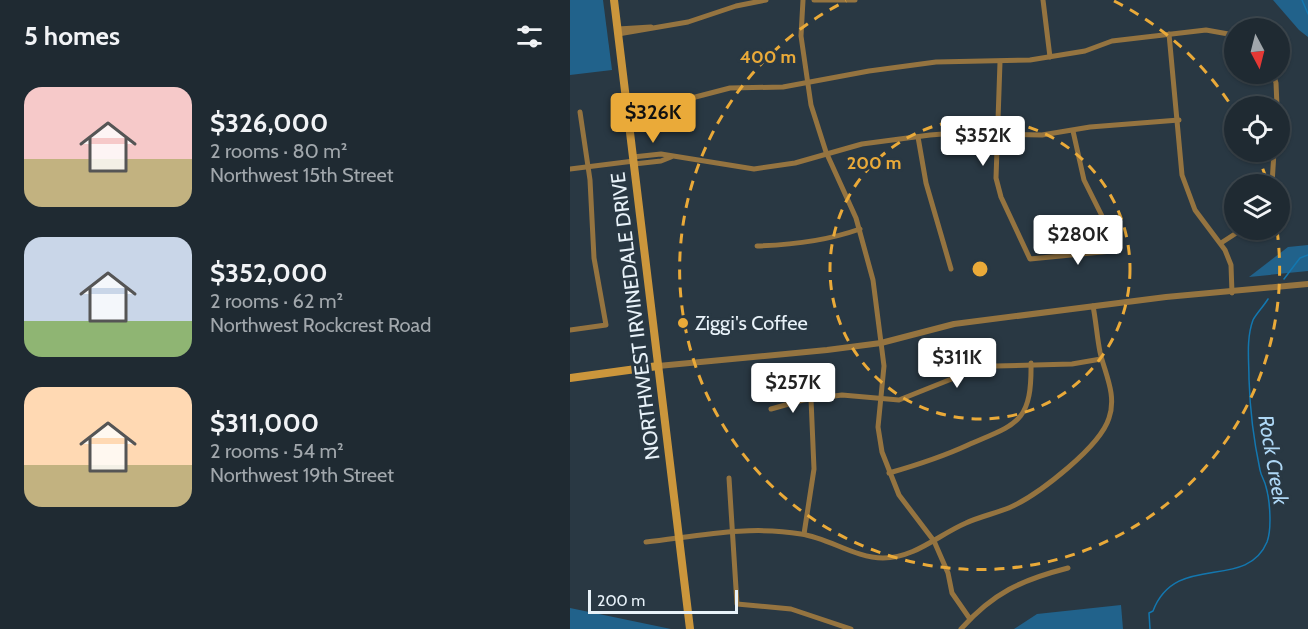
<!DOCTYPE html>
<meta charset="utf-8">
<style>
:root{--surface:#1f2a32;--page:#2c363e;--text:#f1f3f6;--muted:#a1a7ac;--line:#3c464d;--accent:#eaaa39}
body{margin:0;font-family:Cabin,sans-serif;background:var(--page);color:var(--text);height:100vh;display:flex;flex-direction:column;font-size:22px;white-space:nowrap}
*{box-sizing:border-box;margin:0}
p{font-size:20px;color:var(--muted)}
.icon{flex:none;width:33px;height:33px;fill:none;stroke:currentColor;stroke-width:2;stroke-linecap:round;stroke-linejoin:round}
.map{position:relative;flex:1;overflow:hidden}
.sheet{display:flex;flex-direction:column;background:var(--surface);width:570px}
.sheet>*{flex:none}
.needle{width:39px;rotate:173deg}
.controls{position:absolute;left:654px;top:18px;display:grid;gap:12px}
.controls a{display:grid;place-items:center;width:66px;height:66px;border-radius:50%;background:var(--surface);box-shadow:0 2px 4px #0004,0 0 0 2px var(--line);font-size:30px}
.scale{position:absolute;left:18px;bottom:15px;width:150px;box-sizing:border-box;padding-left:6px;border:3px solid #e8f2f9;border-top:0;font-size:16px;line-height:21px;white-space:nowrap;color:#e8f2f9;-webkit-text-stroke:4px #293843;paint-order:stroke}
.price{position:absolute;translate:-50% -51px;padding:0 14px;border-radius:6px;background:#fff;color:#222;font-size:20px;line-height:39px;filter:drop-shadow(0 2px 3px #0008)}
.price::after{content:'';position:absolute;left:50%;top:36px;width:18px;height:14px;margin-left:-9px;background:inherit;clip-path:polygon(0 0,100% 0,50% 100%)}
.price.active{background:var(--accent);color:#111}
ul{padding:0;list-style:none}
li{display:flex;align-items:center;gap:18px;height:150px;padding:0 24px}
li span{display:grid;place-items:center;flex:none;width:168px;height:120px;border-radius:18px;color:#555}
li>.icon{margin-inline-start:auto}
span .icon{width:72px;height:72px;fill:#fffc;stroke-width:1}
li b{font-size:26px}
h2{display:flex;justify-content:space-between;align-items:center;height:72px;padding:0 24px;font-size:26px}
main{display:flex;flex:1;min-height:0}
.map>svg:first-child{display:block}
.green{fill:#21628b}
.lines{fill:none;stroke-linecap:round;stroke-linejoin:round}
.stream{stroke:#1377af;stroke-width:1.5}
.minor{stroke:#957440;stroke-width:5}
.tertiary{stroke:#957440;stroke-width:6}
.secondary{stroke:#cb963c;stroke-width:8}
.ring{fill:none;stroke:#eaaa39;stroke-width:3;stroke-dasharray:10 8}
.poi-dot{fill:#eaaa39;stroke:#293843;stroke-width:2}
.labels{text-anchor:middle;stroke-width:6;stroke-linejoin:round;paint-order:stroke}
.street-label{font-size:20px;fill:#e8f2f9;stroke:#293843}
.poi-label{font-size:20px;fill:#e8f2f9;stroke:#293843;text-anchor:start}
.water-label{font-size:21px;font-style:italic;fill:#aed7f5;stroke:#293843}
.centre{fill:#eaaa39;stroke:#293843;stroke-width:3}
.ring-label{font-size:18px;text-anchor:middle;font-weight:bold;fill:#eaaa39;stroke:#293843;stroke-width:6;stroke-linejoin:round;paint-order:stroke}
</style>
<main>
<section class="sheet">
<h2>5 homes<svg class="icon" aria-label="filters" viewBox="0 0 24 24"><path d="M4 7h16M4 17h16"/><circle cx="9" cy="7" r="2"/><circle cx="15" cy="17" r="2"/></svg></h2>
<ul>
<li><span style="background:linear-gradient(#f6c9c9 60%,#c2b280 0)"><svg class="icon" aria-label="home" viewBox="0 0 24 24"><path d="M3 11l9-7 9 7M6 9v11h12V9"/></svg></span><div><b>$326,000</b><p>2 rooms · 80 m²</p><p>Northwest 15th Street</p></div></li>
<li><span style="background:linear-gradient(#c9d6e8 70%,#8fb573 0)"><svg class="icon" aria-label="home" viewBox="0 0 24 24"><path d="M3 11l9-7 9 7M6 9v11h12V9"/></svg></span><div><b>$352,000</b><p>2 rooms · 62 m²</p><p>Northwest Rockcrest Road</p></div></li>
<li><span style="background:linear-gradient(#ffd9b3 65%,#c2b280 0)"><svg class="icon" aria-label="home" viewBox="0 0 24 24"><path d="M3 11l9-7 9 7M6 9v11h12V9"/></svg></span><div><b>$311,000</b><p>2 rooms · 54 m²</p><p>Northwest 19th Street</p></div></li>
</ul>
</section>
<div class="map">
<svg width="738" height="629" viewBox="0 0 738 629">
<rect width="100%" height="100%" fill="#293843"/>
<g class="green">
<polygon points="0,0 33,0 42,70 0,75"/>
<polygon points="703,0 738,0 738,37 729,30"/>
<polygon points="738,245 738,271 679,277 718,247"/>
<polygon points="551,605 553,629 444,629 467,614"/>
<polygon points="0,608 101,629 0,629"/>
</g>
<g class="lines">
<g class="stream">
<polyline points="732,0 738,14"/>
<polyline points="714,279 730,258 738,255"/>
<path d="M580,629L579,613L583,611C606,551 676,592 697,542C702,529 700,500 696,487C695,481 691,476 690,470C683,437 680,412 679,379C679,360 676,339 683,320C686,314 693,307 698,299"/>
</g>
<g class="minor">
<polyline points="233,0 231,36 241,105 256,152 286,218 303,280 314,366 308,427 312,452 329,495 364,541 378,573 382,593 400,619"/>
<polyline points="244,0 285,0"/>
<polyline points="473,0 480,57"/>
<polyline points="48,29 81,27"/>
<polyline points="48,34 118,22 166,6 196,0"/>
<polyline points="599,34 612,175 625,210 655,250 661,265 662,293"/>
<polyline points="430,62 426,178 431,197 460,259 542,251 547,246 514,180 503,131"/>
<polyline points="703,74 706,83 707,106"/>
<polyline points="110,101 160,88 213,87 299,71 366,62 460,60 515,51 542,41 636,30 664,35"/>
<polyline points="348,137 356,183 381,269"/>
<polyline points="63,157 91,154 184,169 225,163 292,144 360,135 386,133 472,135 520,127 609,120"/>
<polyline points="64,164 91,161 101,157"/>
<polyline points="0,169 64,161"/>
<polyline points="702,184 704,152"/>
<polyline points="651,243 671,230"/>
<path d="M187,246C223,245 256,241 290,229"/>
<polyline points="0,330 36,325 24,258 20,180 10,112"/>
<polyline points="201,409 233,400 272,395 329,400 399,372 425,366 502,364 531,359"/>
<path d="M319,473C347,465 372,457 398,445C446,424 462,424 461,363"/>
<polyline points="159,478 167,604 221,609 281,629"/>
<polyline points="234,534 244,469 241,399"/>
<path d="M76,542C128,536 179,525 231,534C259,538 285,558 313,558C345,558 368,535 396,523C411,516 428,513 443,506C470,493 530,447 539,418C547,395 535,374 530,352C527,337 526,321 523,306"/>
<path d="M391,629C423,593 451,580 498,568"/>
</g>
<polyline class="tertiary" points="88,366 257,350 311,343 384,324 596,297 738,284"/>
<g class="secondary">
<polyline points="44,0 120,629"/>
<polyline points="0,378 88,366"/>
</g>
</g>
<g class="ring">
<circle cx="410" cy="269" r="150"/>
<path d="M544 1A300 300 0 0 1 664 110M686 152A300 300 0 0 1 698 184M707 230A300 300 0 1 1 276 1"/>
</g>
<circle class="poi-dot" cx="113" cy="323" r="6"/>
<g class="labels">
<g class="street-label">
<text transform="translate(65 316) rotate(-97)" y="7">NORTHWEST IRVINEDALE DRIVE</text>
</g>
<g class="poi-label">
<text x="125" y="330">Ziggi's Coffee</text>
</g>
<g class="water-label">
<text transform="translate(703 460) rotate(80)" y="7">Rock Creek</text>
</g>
</g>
<circle cx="410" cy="269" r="9" class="centre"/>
<g class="ring-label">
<text x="198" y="63">400 m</text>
<text x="304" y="169">200 m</text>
</g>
</svg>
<div class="controls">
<a><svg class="needle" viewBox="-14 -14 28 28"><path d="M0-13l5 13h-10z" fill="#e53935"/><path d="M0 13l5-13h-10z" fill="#a1a7ac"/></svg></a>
<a><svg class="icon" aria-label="locate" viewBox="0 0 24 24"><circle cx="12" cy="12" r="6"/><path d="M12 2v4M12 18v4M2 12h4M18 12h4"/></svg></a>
<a><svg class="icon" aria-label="layers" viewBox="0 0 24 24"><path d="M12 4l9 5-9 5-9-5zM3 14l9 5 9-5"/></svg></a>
</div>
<div class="scale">200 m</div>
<b class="price active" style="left:83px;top:144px">$326K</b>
<b class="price" style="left:413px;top:167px">$352K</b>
<b class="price" style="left:508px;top:266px">$280K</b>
<b class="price" style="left:387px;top:389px">$311K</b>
<b class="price" style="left:223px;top:414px">$257K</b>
</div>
</main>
